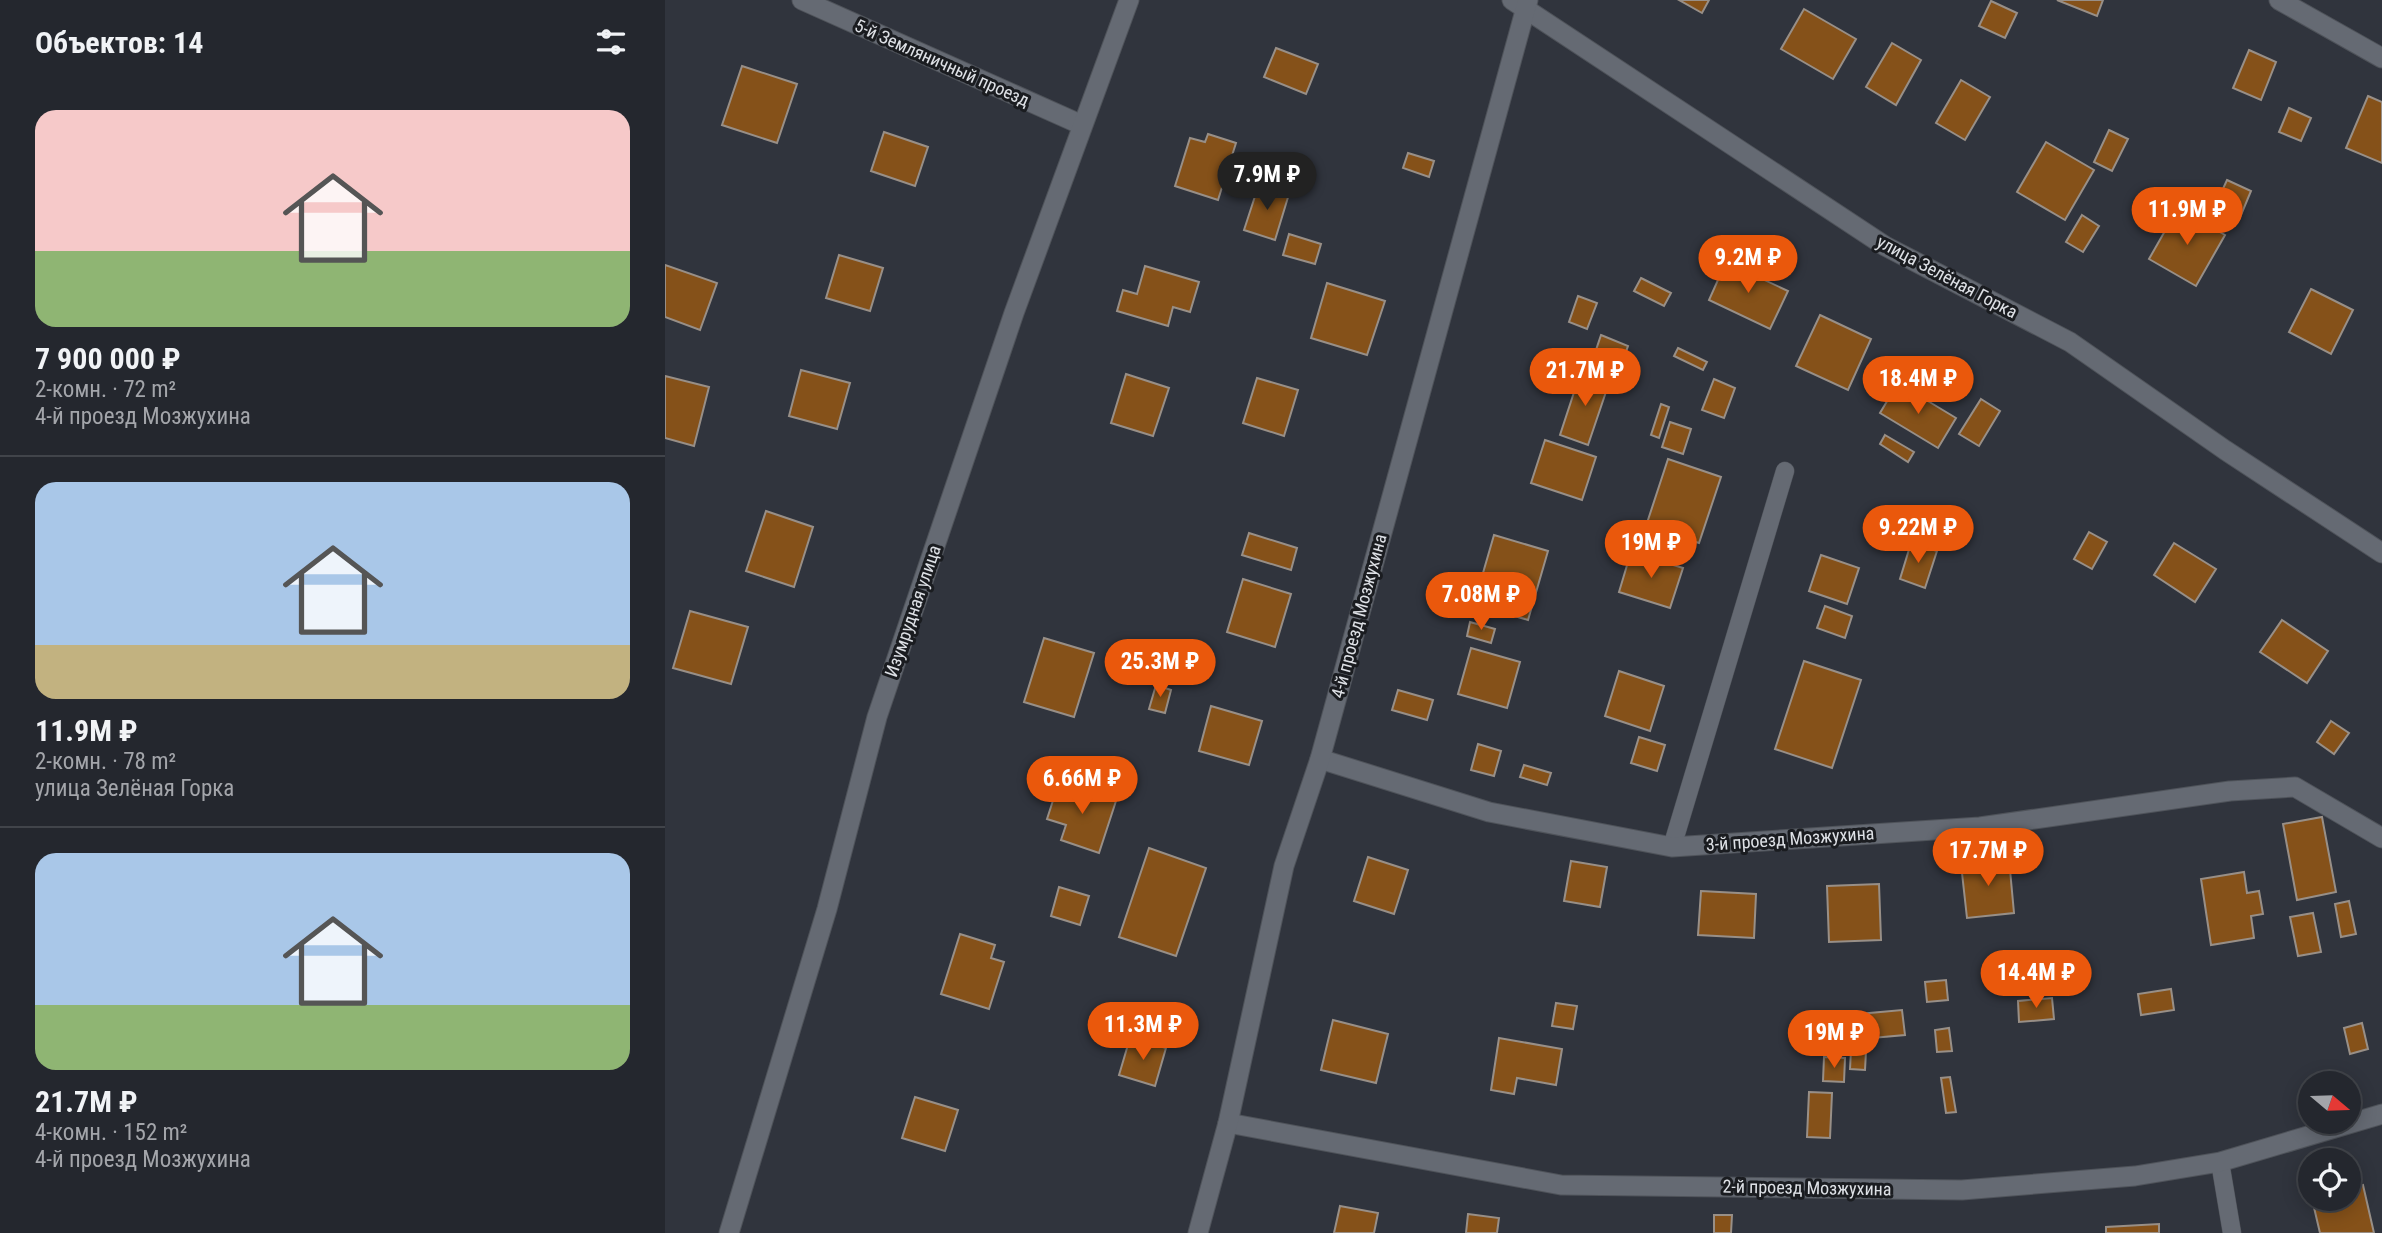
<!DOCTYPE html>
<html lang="ru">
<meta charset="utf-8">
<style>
:root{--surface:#24272e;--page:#2c2f36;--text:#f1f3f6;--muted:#a3a5aa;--line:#41444a;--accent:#ea580c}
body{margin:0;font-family:"Roboto Condensed",sans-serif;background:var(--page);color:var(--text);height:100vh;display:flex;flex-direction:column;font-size:26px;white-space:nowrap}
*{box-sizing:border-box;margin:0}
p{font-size:23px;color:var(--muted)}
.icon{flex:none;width:38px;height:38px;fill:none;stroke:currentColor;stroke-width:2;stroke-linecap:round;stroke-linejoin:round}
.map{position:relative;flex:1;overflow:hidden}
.drawer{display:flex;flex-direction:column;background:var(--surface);width:665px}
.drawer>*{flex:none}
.needle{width:46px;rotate:109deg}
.tools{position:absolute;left:1633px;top:1071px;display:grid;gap:14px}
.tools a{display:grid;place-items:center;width:63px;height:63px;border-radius:50%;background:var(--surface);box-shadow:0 4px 18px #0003,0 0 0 2px var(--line);font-size:35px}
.price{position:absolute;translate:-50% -60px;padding:0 16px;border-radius:24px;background:var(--accent);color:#fff;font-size:23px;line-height:46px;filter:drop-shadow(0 2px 4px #0008)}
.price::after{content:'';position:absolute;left:50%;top:42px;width:21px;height:16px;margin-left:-10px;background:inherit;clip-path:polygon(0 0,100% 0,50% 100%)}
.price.active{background:#222;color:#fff}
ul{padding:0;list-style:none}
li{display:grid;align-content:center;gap:14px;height:371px;padding:0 35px}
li+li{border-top:2px solid var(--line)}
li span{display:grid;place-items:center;height:217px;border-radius:21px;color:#555}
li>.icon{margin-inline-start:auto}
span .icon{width:126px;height:126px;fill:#fffc;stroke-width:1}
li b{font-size:30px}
h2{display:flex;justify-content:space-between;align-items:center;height:84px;padding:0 35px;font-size:30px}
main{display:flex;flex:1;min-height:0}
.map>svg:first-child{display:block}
.building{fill:#855119;stroke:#988f87;stroke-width:2}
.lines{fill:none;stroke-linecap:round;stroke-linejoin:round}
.service-casing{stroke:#4f535a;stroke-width:19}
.minor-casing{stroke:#4f535a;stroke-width:21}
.service{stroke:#656a73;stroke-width:18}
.minor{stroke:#656a73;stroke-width:19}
.labels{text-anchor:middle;stroke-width:6;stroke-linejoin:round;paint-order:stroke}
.street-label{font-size:18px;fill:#dee1e6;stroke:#1a1c20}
</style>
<main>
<section class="drawer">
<h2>Объектов: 14<svg class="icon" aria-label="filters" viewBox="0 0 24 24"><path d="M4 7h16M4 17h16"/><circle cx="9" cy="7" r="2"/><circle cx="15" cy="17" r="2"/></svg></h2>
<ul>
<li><span style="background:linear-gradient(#f6c9c9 65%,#8fb573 0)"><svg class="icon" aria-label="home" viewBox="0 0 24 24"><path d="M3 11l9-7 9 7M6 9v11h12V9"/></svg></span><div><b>7 900 000 ₽</b><p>2-комн. · 72 m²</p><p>4-й проезд Мозжухина</p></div></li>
<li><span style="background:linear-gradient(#a9c7e8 75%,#c2b280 0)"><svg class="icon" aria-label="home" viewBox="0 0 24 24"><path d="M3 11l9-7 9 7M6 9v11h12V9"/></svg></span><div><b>11.9M ₽</b><p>2-комн. · 78 m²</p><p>улица Зелёная Горка</p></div></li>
<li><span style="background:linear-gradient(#a9c7e8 70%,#8fb573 0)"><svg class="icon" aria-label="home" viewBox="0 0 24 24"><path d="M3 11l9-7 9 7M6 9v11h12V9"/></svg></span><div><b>21.7M ₽</b><p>4-комн. · 152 m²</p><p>4-й проезд Мозжухина</p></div></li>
</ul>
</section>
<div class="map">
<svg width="1717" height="1233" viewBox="0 0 1717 1233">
<rect width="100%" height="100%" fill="#30343d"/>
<g class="building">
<polygon points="1014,0 1044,0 1037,13"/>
<polygon points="1392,0 1438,0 1432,16"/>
<polygon points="1326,1 1352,13 1340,38 1314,26"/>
<polygon points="1139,9 1191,39 1168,79 1116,49"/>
<polygon points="1227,43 1256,60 1231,105 1201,87"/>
<polygon points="611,48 653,64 641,94 599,77"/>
<polygon points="1584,50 1611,62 1596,100 1568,88"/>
<polygon points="77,66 132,84 112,143 57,125"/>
<polygon points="1296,80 1325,97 1300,140 1271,123"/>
<polygon points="1703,96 1717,102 1717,163 1681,148"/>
<polygon points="1624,108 1646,118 1636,141 1614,132"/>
<polygon points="1444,130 1463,139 1447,171 1429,162"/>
<polygon points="219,132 263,147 250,186 206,171"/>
<polygon points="543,134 571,143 553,200 510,186 525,138 540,142"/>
<polygon points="1381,142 1429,170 1400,220 1352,192"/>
<polygon points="743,153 769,161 764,177 738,168"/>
<polygon points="1562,180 1586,191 1574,220 1549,208"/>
<polygon points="594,184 624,194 610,240 579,230"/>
<polygon points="1513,208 1560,235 1531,286 1484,259"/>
<polygon points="1417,215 1434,226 1418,252 1401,242"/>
<polygon points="624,234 656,244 650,264 618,255"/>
<polygon points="174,255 218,268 205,311 161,298"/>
<polygon points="1061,262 1123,291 1105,329 1044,300"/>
<polygon points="0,265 52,283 35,330 0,317"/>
<polygon points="480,266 534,282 525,312 508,307 503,326 452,311 458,290 472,294"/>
<polygon points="976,278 1006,293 999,306 969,291"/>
<polygon points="662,283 720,301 702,355 646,338"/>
<polygon points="1646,289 1688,310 1666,354 1624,332"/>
<polygon points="913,296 932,303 922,329 904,322"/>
<polygon points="1155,315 1206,339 1183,390 1131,366"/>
<polygon points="936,335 963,346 957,363 930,353"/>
<polygon points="1013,348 1042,362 1038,370 1009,356"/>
<polygon points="136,370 185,383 172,429 124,416"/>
<polygon points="916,371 945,380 923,445 895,435"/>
<polygon points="461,374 504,388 488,436 446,423"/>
<polygon points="0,376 44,387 29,446 0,438"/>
<polygon points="592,378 633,390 619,436 578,423"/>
<polygon points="1049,379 1070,388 1059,418 1037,410"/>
<polygon points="1233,383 1291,418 1273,448 1215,413"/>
<polygon points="1316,399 1335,411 1314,446 1294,434"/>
<polygon points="996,404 1004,407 994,438 986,435"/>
<polygon points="1005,422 1026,429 1018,454 997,447"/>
<polygon points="1220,435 1249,452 1243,462 1215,444"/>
<polygon points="880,440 931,457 917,500 866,483"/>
<polygon points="1003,459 1056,477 1034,543 981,526"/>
<polygon points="101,511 148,527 129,587 81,571"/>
<polygon points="1424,532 1442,542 1427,569 1409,559"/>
<polygon points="584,533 632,548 626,570 577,555"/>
<polygon points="829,535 883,551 863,620 809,604"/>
<polygon points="1246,543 1272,551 1260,588 1235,579"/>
<polygon points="1509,543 1551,569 1530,602 1489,575"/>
<polygon points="966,552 1018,568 1005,608 954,592"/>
<polygon points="1156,555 1194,568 1182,604 1144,591"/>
<polygon points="578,579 626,594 610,647 562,632"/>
<polygon points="1160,606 1187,616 1180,638 1152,628"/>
<polygon points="25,611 83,627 66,684 8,668"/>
<polygon points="1617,620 1663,651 1642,683 1595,652"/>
<polygon points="805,622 830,629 826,643 802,636"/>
<polygon points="379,638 429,653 409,717 359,702"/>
<polygon points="806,648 855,662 842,708 793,694"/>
<polygon points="1139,661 1196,680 1167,768 1110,749"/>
<polygon points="954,671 999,686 985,731 940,716"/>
<polygon points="491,685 506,690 500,713 484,709"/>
<polygon points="733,690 768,700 762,720 727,710"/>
<polygon points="546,706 597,721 584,765 534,751"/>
<polygon points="1666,721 1684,733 1669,754 1652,742"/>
<polygon points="974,737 1000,745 992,771 966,763"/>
<polygon points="813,744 836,751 829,776 806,770"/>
<polygon points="859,765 886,773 882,785 855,777"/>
<polygon points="394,782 451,801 434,853 396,840 401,825 382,819"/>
<polygon points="1657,817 1671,892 1632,900 1618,824"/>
<polygon points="484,848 541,868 511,956 454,937"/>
<polygon points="703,857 743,870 729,914 689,901"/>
<polygon points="1344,859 1349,913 1302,918 1296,864"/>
<polygon points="906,861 942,867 935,907 899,901"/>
<polygon points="1579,872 1582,893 1594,891 1598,914 1586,916 1589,938 1546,945 1536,879"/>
<polygon points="1214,884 1216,940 1164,942 1162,886"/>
<polygon points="394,887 424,896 415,925 386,916"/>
<polygon points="1036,891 1091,894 1089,938 1033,935"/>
<polygon points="1684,901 1691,934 1676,937 1670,904"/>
<polygon points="1648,913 1656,952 1633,956 1625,917"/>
<polygon points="295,934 330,945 326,958 339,962 324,1009 276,994"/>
<polygon points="1373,966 1375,984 1338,988 1336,969"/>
<polygon points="1281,980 1283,1000 1262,1002 1260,982"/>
<polygon points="1506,989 1509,1010 1476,1015 1473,994"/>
<polygon points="1387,998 1389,1019 1354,1022 1353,1001"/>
<polygon points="891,1003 912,1006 908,1029 887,1026"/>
<polygon points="1237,1010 1240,1035 1196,1039 1194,1014"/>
<polygon points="668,1020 723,1034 711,1083 656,1070"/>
<polygon points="1697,1023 1703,1049 1685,1054 1679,1028"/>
<polygon points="1284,1028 1287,1051 1272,1052 1270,1030"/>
<polygon points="465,1038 501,1048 490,1086 454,1075"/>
<polygon points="834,1038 897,1049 891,1085 852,1078 849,1094 826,1090"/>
<polygon points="1186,1050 1201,1051 1200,1070 1185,1069"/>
<polygon points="1159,1057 1180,1058 1179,1082 1158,1081"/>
<polygon points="1285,1077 1291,1112 1281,1113 1276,1078"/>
<polygon points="1144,1092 1167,1093 1165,1138 1142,1137"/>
<polygon points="250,1097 293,1110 280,1151 237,1138"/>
<polygon points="1698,1185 1709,1233 1655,1233 1647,1199 1684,1199 1684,1188"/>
<polygon points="675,1206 713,1213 709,1233 669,1233"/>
<polygon points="803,1214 834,1218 832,1233 801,1233"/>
<polygon points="1049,1215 1067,1215 1066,1233 1049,1233"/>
<polygon points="1494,1224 1494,1233 1441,1233 1441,1227"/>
</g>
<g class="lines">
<g class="service-casing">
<g id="service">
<polyline points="1007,847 1120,471"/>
<polyline points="1555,1162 1567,1233"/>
</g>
</g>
<g class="minor-casing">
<g id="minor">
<polyline points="137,0 417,125"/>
<polyline points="847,0 1220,246 1405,342 1560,450 1717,553"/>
<polyline points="1614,0 1717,58"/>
<polyline points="655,759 824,812 1007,847 1315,827 1565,791 1630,787 1717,838"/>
<polyline points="563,1123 896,1185 1297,1190 1470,1176 1555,1162 1717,1114"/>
<polyline points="64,1233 162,909 212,717 349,313 464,0"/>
<polyline points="533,1233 563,1123 619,866 655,759 863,0"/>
</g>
</g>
<use href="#service" class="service"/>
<use href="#minor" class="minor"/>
</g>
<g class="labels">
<g class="street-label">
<text transform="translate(277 63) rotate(24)" y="6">5-й Земляничный проезд</text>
<text transform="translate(1282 277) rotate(28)" y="6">улица Зелёная Горка</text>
<text transform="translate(248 611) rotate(-71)" y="6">Изумрудная улица</text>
<text transform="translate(694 616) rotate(-75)" y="6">4-й проезд Мозжухина</text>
<text transform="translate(1125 839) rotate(-4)" y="6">3-й проезд Мозжухина</text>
<text transform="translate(1142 1188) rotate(1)" y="6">2-й проезд Мозжухина</text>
</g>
</g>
</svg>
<div class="tools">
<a><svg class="needle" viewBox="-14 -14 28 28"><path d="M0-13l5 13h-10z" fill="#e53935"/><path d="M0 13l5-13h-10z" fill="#a3a5aa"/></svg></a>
<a><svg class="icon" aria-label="locate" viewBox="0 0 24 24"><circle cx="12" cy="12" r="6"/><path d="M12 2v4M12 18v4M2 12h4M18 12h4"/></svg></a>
</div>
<b class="price active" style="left:602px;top:212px">7.9M ₽</b>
<b class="price" style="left:1522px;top:247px">11.9M ₽</b>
<b class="price" style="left:1083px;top:295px">9.2M ₽</b>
<b class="price" style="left:920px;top:408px">21.7M ₽</b>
<b class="price" style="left:1253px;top:416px">18.4M ₽</b>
<b class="price" style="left:1253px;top:565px">9.22M ₽</b>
<b class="price" style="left:986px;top:580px">19M ₽</b>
<b class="price" style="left:816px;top:632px">7.08M ₽</b>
<b class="price" style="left:495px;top:699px">25.3M ₽</b>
<b class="price" style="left:417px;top:816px">6.66M ₽</b>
<b class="price" style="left:1323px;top:888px">17.7M ₽</b>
<b class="price" style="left:1371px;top:1010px">14.4M ₽</b>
<b class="price" style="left:478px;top:1062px">11.3M ₽</b>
<b class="price" style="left:1169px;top:1070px">19M ₽</b>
</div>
</main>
